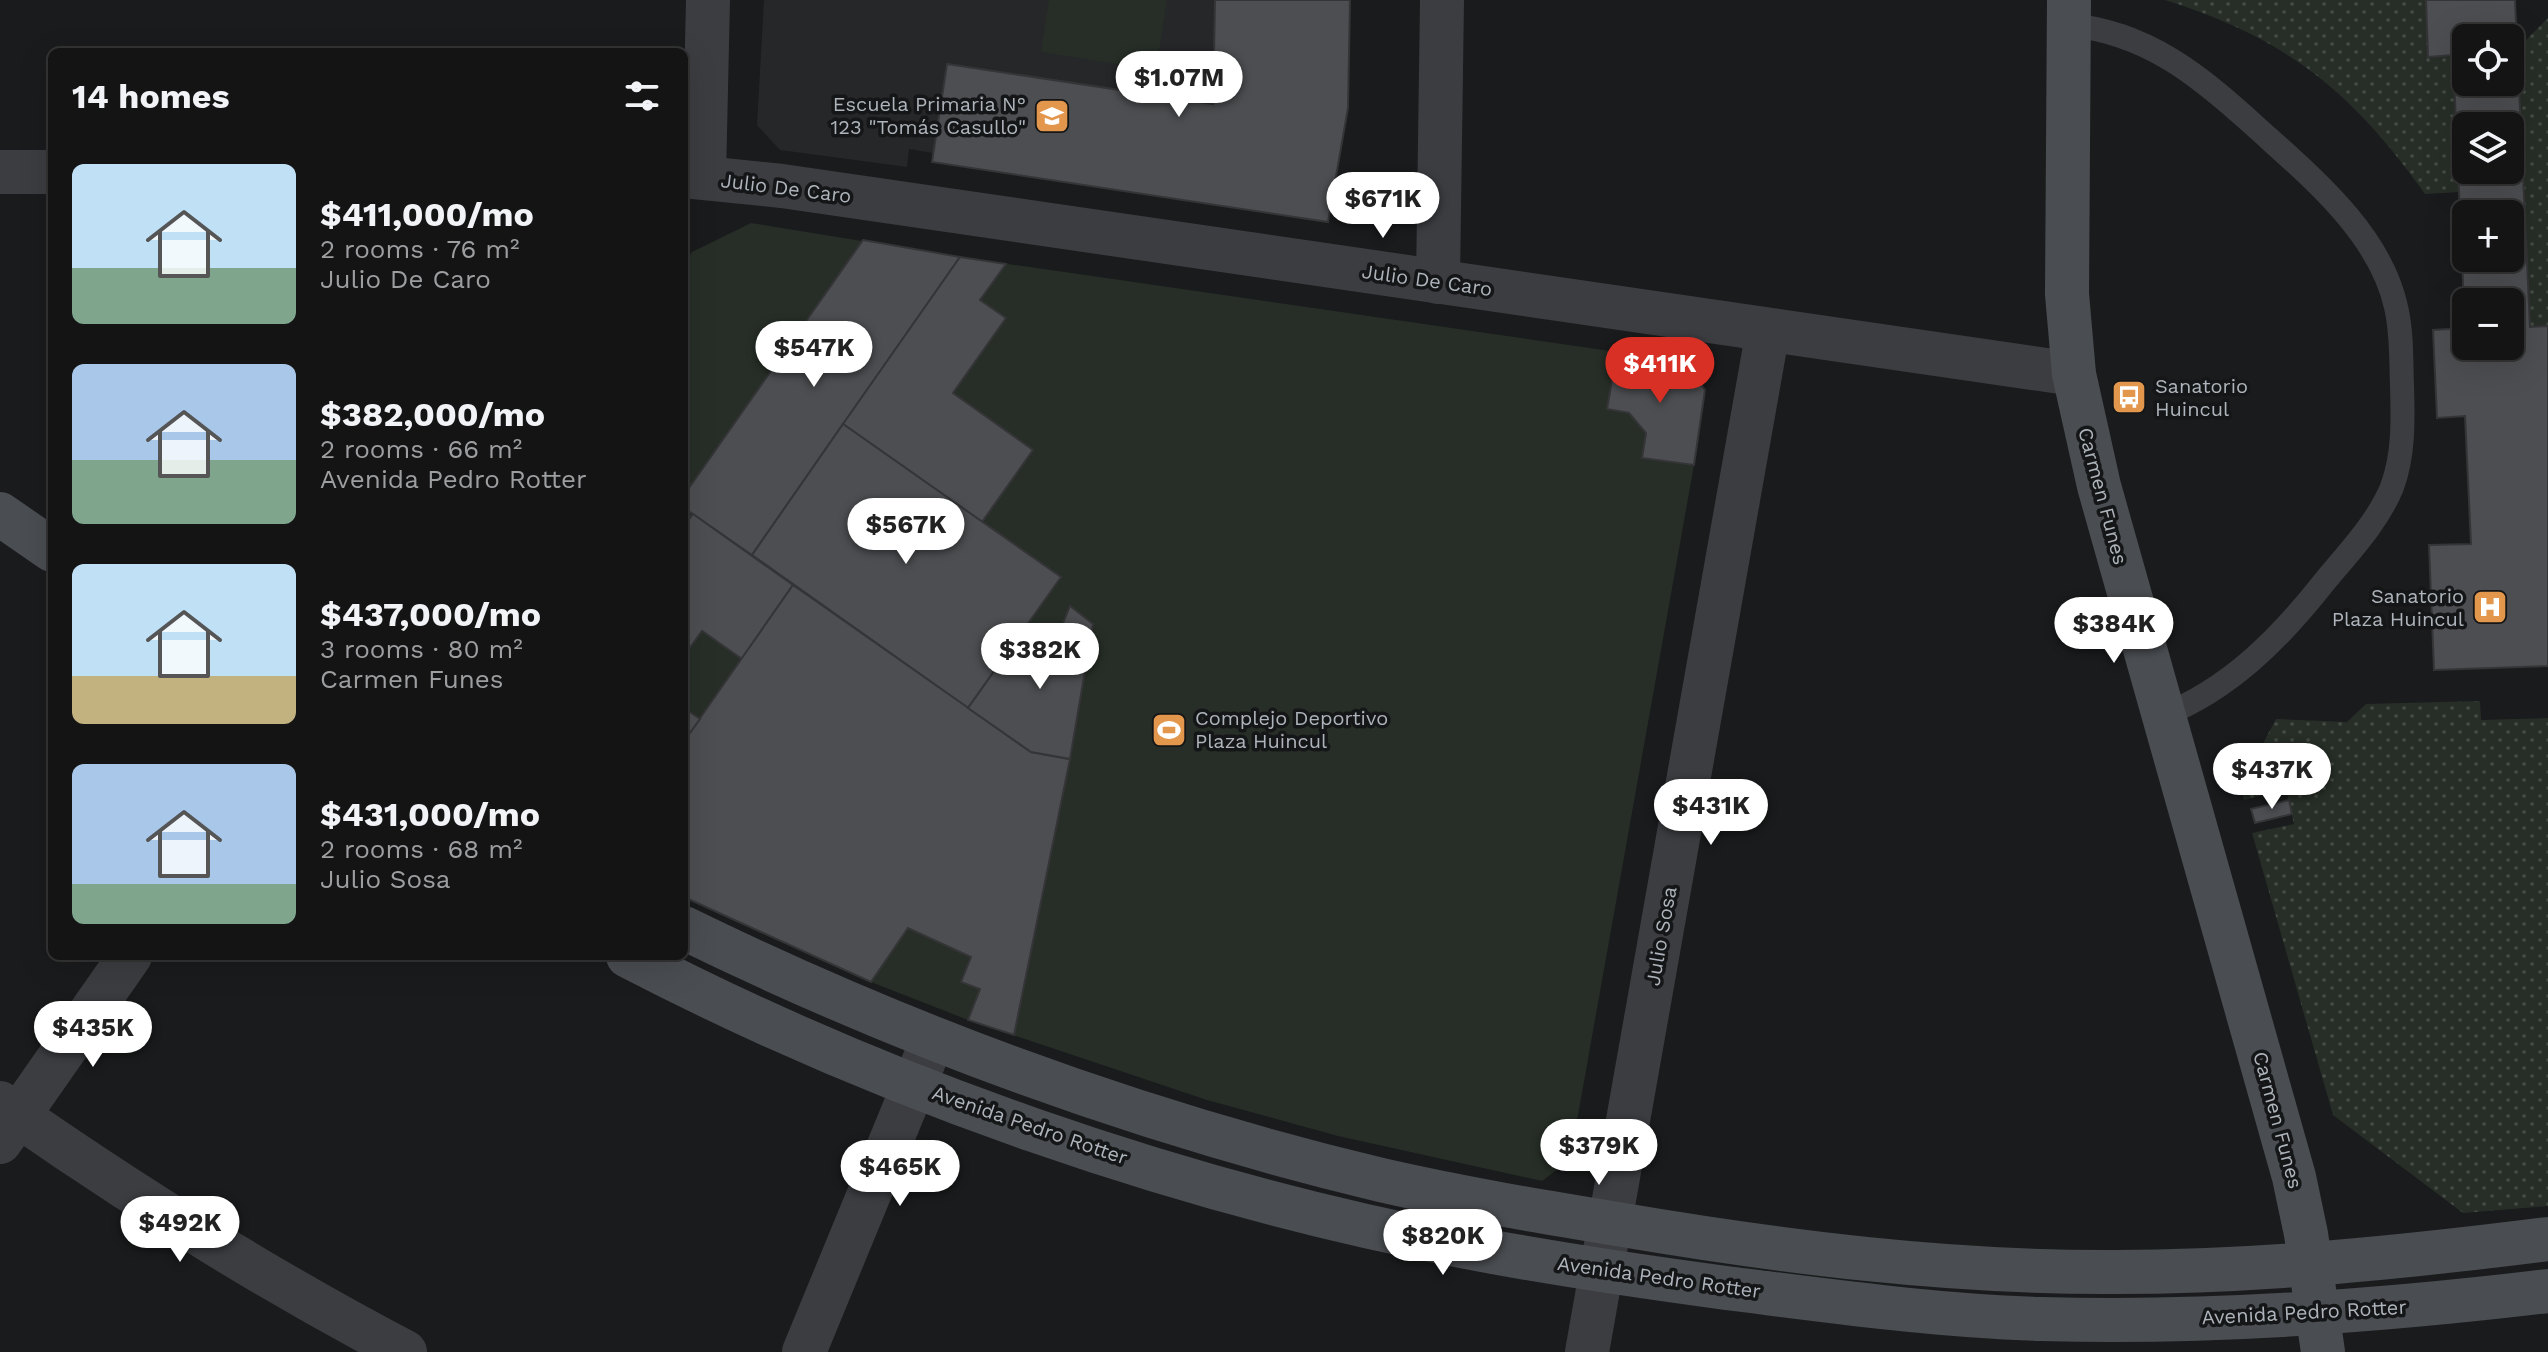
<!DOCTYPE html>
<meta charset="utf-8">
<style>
:root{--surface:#141415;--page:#212122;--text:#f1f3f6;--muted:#9d9ea0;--line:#333334;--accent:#d93025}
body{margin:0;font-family:"Work Sans",sans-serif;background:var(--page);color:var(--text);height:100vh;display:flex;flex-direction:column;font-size:30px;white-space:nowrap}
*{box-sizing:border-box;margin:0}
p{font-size:26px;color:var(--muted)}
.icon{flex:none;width:44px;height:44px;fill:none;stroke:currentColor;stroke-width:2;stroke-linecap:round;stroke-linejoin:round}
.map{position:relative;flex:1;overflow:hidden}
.drawer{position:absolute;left:48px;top:48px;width:640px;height:912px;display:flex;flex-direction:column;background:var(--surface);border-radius:12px;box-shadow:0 8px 32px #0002,0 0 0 2px var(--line)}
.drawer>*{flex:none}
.fabs{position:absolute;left:2452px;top:24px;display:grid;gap:16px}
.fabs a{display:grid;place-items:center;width:72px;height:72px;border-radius:12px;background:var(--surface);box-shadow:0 8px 32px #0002,0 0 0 2px var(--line);font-size:40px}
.price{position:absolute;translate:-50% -68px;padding:0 18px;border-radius:28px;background:#fff;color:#222;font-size:26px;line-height:52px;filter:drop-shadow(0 2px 4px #0008)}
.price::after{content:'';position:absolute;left:50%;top:48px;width:24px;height:18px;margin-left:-12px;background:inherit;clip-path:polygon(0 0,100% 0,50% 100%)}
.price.active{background:var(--accent);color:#fff}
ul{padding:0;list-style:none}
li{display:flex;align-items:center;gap:24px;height:200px;padding:0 24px}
li span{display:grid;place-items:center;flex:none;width:224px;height:160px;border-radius:12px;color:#555}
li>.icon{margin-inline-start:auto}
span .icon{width:96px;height:96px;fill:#fffc;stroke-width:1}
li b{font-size:34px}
h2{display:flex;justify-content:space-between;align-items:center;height:96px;padding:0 24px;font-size:34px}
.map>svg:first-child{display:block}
.built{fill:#262729}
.grass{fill:url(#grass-dots)}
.pitch{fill:#272e27}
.building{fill:#4c4e51;stroke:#353538;stroke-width:2;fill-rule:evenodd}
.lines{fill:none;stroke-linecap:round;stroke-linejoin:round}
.service{stroke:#3c3d41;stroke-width:24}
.minor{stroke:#3c3d41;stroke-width:44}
.secondary{stroke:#4a4d51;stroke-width:44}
.labels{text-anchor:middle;stroke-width:7;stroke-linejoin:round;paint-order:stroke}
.poi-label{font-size:20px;fill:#aeb4bb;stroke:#151617;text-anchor:end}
.street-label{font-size:20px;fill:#aeb4bb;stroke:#151617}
</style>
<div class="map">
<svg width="2548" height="1352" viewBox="0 0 2548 1352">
<defs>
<pattern id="grass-dots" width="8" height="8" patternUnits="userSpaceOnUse" patternTransform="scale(2)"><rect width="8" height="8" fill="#272e27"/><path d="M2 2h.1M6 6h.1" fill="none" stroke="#444a44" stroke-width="1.8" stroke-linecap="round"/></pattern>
</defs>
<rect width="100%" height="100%" fill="#1a1b1c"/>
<polygon class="built" points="764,0 1350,0 1348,108 932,162 933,153 909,149 907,167 780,150 757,125"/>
<g class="grass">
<path d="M2165,0H2426L2428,57L2453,55L2459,192L2425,194C2352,91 2286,38 2165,0Z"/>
<polygon points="2548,18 2548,326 2530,327 2517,49"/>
<polygon points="2480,701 2481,720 2548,718 2548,1206 2463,1213 2333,1115 2252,833 2294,824 2286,790 2244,800 2240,787 2276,719 2347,722 2366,704"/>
</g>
<g class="pitch">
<polygon points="1049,0 1167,0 1156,70 1041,52"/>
<polygon points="751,223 960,257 1617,352 1686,364 1705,390 1694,465 1570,1160 1542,1181 1338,1136 1207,1100 968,1020 871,982 684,898 684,263 692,252"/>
</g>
<g class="building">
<polygon points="1215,0 1350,0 1348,108 1328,222 932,162 947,64 1213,104"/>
<path d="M2426,0H2515L2530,327L2548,326V666L2434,670L2429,545L2471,544L2465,416L2437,418L2433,330L2465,328L2453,55L2428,57ZM2466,38H2510V82H2466ZM2466,126H2510V170H2466ZM2466,214H2510V258H2466ZM2466,302H2510V346H2466Z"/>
<polygon points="863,240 960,257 752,555 684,508 684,495"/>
<polygon points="960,257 1006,264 980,300 1006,318 953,393 1033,450 982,522 843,424"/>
<polygon points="1617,352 1686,364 1705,390 1694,465 1642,458 1646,433 1629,413 1607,409"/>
<polygon points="843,424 1061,577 968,708 752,555"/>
<polygon points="693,514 793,585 742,659 702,631 684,656 684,526"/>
<polygon points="793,585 1031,752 1070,759 1014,1035 968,1020 980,989 961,982 971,957 908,928 871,982 684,897 684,741"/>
<polygon points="1070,606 1093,624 1070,759 1031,752 968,708 1020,635 1049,658"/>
<polygon points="684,708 700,719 684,741"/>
<polygon points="2289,800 2292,814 2255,823 2251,809"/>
</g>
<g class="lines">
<path class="service" d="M2069,25C2147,32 2200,76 2256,127C2310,176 2380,233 2396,307C2402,332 2401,359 2402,385C2403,420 2404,455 2392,487C2377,524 2346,555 2321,586C2278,640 2229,689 2164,715"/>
<g class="minor">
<polyline points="0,172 52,172"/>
<polyline points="684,176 782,186 2074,374"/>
<polyline points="704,177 708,0"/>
<polyline points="1438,282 1442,0"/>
<path d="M0,1103C130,1194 264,1278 405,1352"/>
<polyline points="0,1142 130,956"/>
<polyline points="804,1352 933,1039"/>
<polyline points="1587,1352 1768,330"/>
</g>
<g class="secondary">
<polyline points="2069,0 2067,294 2074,374 2099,486 2294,1177 2306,1234 2323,1352"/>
<polyline points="0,514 52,550"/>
<path d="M684,928C907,1037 1139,1122 1381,1180C1459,1198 1538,1211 1617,1224C1782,1252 1949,1273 2116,1272C2260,1272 2405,1257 2548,1239"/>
<path d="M628,956C882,1088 1179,1192 1461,1246C1548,1263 1637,1276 1726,1288C1831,1301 1936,1316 2042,1319C2211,1324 2381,1311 2548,1291"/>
</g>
</g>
<defs>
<g id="school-square" transform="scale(1.8)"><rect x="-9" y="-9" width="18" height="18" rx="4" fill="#e3974c" stroke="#151617"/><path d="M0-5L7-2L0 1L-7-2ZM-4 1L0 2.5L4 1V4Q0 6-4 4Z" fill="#fff"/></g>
<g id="bus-square" transform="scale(1.8)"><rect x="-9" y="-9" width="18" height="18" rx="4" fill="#e3974c" stroke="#151617"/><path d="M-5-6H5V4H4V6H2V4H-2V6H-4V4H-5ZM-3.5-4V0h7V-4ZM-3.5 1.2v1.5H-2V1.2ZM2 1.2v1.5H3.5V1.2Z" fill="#fff"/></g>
<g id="hospital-square" transform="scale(1.8)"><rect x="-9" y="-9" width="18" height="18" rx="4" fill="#e3974c" stroke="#151617"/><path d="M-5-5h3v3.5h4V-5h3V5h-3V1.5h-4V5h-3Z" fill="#fff"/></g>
<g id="stadium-square" transform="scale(1.8)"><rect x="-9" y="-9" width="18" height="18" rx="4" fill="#e3974c" stroke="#151617"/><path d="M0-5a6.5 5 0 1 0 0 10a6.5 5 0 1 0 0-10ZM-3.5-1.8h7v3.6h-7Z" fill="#fff"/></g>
</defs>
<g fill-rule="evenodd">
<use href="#school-square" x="1052" y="116"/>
<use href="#bus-square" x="2129" y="397"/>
<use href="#hospital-square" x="2490" y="607"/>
<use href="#stadium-square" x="1169" y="730"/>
</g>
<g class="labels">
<g class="poi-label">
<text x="1026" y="111">Escuela Primaria N°<tspan x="1026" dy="23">123 "Tomás Casullo"</tspan></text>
<text x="2155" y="393" text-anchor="start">Sanatorio<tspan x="2155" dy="23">Huincul</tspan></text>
<text x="2464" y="603">Sanatorio<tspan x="2464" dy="23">Plaza Huincul</tspan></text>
<text x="1195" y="725" text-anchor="start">Complejo Deportivo<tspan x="1195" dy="23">Plaza Huincul</tspan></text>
</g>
<g class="street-label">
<text transform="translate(786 188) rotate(7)" y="7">Julio De Caro</text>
<text transform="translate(1427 280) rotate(8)" y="7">Julio De Caro</text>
<text transform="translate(2103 496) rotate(75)" y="7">Carmen Funes</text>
<text transform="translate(1661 936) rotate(-80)" y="7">Julio Sosa</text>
<text transform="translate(2278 1120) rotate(75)" y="7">Carmen Funes</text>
<text transform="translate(1030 1125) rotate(19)" y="7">Avenida Pedro Rotter</text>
<text transform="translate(1659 1277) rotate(8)" y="7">Avenida Pedro Rotter</text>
<text transform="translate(2304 1312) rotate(-3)" y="7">Avenida Pedro Rotter</text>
</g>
</g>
</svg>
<div class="fabs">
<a><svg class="icon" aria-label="locate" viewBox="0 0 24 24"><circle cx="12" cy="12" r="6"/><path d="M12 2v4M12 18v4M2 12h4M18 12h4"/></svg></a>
<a><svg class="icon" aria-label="layers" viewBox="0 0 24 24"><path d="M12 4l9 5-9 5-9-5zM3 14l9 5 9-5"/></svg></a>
<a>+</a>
<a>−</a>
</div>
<b class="price" style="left:1179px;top:119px">$1.07M</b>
<b class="price" style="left:1383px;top:240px">$671K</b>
<b class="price" style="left:814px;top:389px">$547K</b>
<b class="price active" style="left:1660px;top:405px">$411K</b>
<b class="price" style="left:906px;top:566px">$567K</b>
<b class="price" style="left:2114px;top:665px">$384K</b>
<b class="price" style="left:1040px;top:691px">$382K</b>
<b class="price" style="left:2272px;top:811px">$437K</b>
<b class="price" style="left:1711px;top:847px">$431K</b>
<b class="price" style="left:93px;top:1069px">$435K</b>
<b class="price" style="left:1599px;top:1187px">$379K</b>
<b class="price" style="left:900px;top:1208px">$465K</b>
<b class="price" style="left:180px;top:1264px">$492K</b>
<b class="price" style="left:1443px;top:1277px">$820K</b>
<section class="drawer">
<h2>14 homes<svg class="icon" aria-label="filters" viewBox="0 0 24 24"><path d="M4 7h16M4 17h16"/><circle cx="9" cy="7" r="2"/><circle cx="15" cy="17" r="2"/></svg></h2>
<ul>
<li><span style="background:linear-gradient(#bfe0f5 65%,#7fa58c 0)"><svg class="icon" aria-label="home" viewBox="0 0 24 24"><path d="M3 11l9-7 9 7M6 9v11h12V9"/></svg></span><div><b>$411,000/mo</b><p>2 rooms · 76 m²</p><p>Julio De Caro</p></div></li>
<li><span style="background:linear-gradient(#a9c7e8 60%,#7fa58c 0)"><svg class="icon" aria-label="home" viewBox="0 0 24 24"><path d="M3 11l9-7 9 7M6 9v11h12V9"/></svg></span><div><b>$382,000/mo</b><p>2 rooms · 66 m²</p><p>Avenida Pedro Rotter</p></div></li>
<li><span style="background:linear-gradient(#bfe0f5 70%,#c2b280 0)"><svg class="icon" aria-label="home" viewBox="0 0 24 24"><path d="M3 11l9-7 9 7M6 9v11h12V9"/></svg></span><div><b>$437,000/mo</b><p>3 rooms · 80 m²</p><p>Carmen Funes</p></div></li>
<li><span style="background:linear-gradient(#a9c7e8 75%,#7fa58c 0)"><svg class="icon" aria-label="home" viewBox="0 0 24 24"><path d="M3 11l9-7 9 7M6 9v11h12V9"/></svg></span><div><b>$431,000/mo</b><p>2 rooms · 68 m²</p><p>Julio Sosa</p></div></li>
</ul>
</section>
</div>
